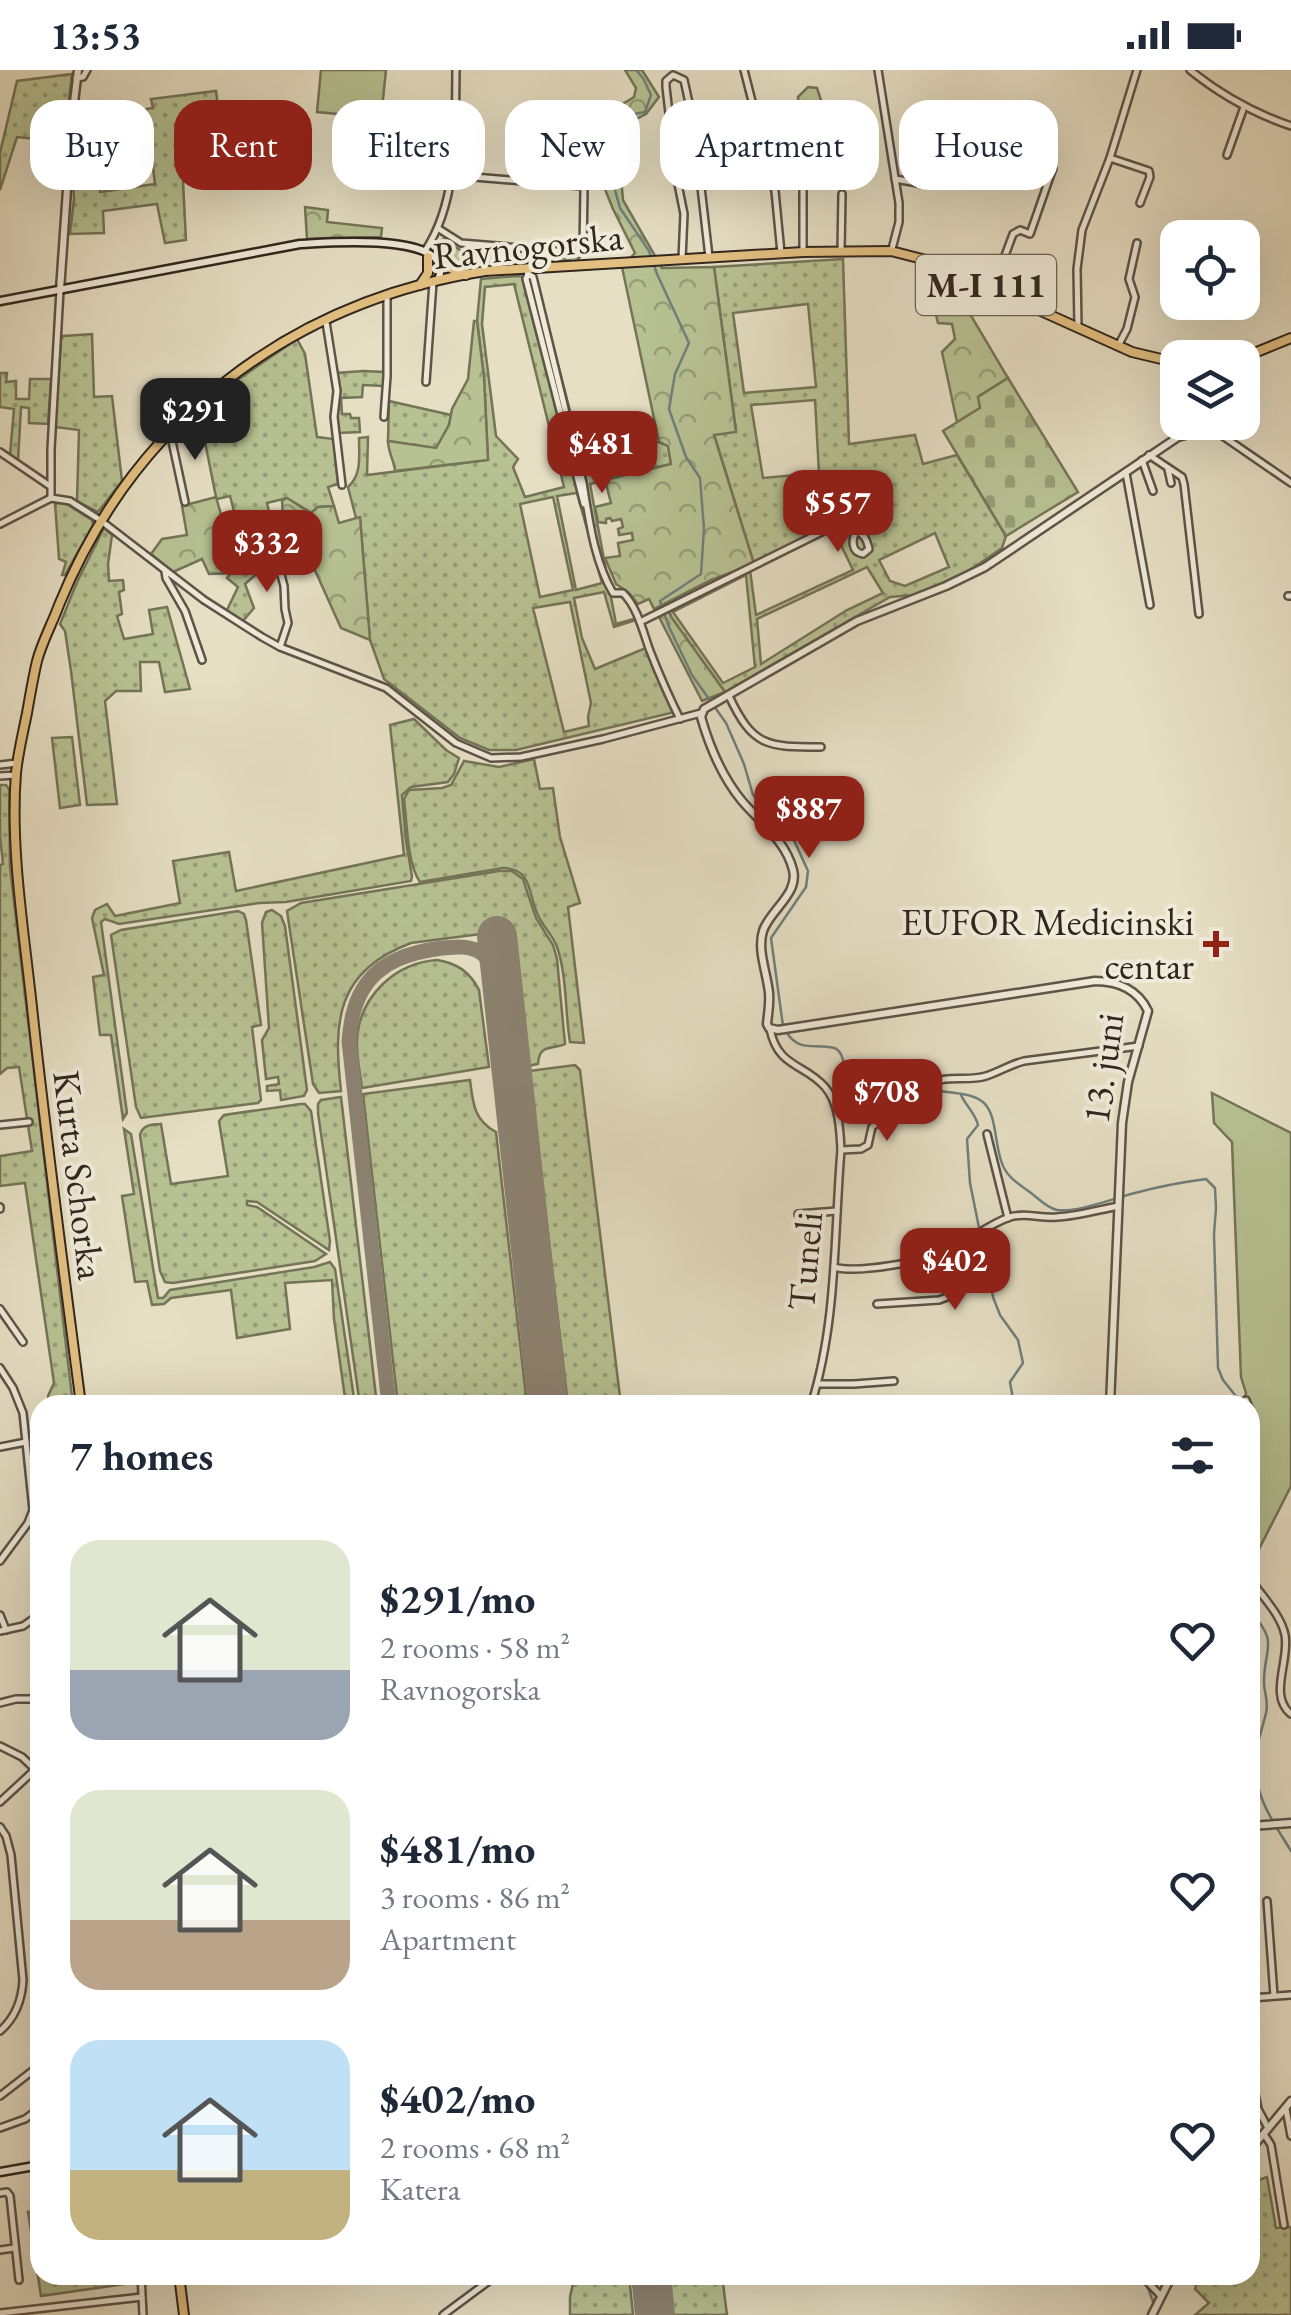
<!DOCTYPE html>
<meta charset="utf-8">
<style>
:root{--surface:#fff;--page:#f6f6f7;--text:#1f2937;--muted:#747a83;--accent:#8f2418}
body{margin:0;font-family:"EB Garamond",serif;background:var(--page);color:var(--text);height:100vh;display:flex;flex-direction:column;font-size:38px;white-space:nowrap}
*{box-sizing:border-box;margin:0}
p{font-size:32px;color:var(--muted)}
.icon{flex:none;width:55px;height:55px;fill:none;stroke:currentColor;stroke-width:2;stroke-linecap:round;stroke-linejoin:round}
.map{position:relative;flex:1;overflow:hidden}
.sheet{position:absolute;left:30px;top:1325px;width:1230px;height:890px;display:flex;flex-direction:column;background:var(--surface);border-radius:30px;box-shadow:0 10px 40px #0002}
.sheet>*{flex:none}
.banner{position:absolute;left:30px;top:30px;width:1232px;height:90px;display:flex;gap:20px}
.fabs{position:absolute;left:1160px;top:150px;display:grid;gap:20px}
.fabs a{display:grid;place-items:center;width:100px;height:100px;border-radius:20px;background:var(--surface);box-shadow:0 10px 40px #0002;font-size:50px}
.price{position:absolute;translate:-50% -85px;padding:0 22px;border-radius:20px;background:var(--accent);color:#fff;font-size:32px;line-height:65px;filter:drop-shadow(0 2px 5px #0008)}
.price::after{content:'';position:absolute;left:50%;top:60px;width:30px;height:22px;margin-left:-15px;background:inherit;clip-path:polygon(0 0,100% 0,50% 100%)}
.price.on{background:#222;color:#fff}
ul{padding:0;list-style:none}
li{display:flex;align-items:center;gap:30px;height:250px;padding:0 40px}
li span{display:grid;place-items:center;flex:none;width:280px;height:200px;border-radius:30px;color:#555}
li>.icon{margin-inline-start:auto}
span .icon{width:120px;height:120px;fill:#fffc;stroke-width:1}
li b{font-size:42px}
h2{display:flex;justify-content:space-between;align-items:center;height:120px;padding:0 40px;font-size:42px}
.pill{padding:0 35px;border-radius:30px;background:var(--surface);box-shadow:0 10px 40px #0002;font-size:35px;line-height:90px}
.pill.on{background:var(--accent);color:#fff}
.status{display:flex;justify-content:space-between;align-items:center;height:70px;padding:0 50px;background:var(--surface);direction:ltr}
.status svg{height:28px;fill:currentColor}
.map>svg:first-child{display:block}
.grass{fill:url(#grass-dots);stroke:#747458;stroke-width:2.5;fill-rule:evenodd}
.forest{fill:url(#forest-crowns);stroke:#747458;stroke-width:2.5}
.cemetery{fill:url(#cemetery-stones);stroke:#747458;stroke-width:2.5}
.garden{fill:#b7c192;stroke:#747458;stroke-width:2.5}
.lines{fill:none;stroke-linecap:round;stroke-linejoin:round}
.stream{stroke:#6f7f7c;stroke-width:2.5}
.taxiway{stroke:#8c8271;stroke-width:15}
.runway{stroke:#8c8271;stroke-width:40}
.minor-casing{stroke:#5e5448;stroke-width:10}
.tertiary-casing{stroke:#5e5448;stroke-width:11}
.secondary-casing{stroke:#31261e;stroke-width:11}
.primary-casing{stroke:#31261e;stroke-width:12}
.minor{stroke:#efead9;stroke-width:5}
.tertiary{stroke:#efead9;stroke-width:6}
.secondary{stroke:#efead9;stroke-width:6}
.primary{stroke:#e3c082;stroke-width:8}
.poi-dot{fill:#8f2418;stroke:#efead9;stroke-width:4}
.labels{text-anchor:middle;stroke-width:8;stroke-linejoin:round;paint-order:stroke}
.shield{fill:#efead9;stroke:#6a6156;stroke-width:2.5}
.shield-label{font-size:35px;font-weight:bold;fill:#31261e}
.street-label{font-size:38px;fill:#31261e;stroke:#efead9}
.poi-label{font-size:38px;fill:#31261e;stroke:#efead9;text-anchor:end}
</style>
<div class="status"><b>13:53</b><svg viewBox="0 0 49 12"><path d="M0 12V9h3v3zM5 12V6h3v6zM10 12V3h3v9zM15 12V0h3v12zM26 1h20v11H26zM47 4h2v5h-2z"/></svg></div>
<div class="map">
<svg width="1291" height="2245" viewBox="0 0 1291 2245">
<defs>
<pattern id="grass-dots" width="8" height="8" patternUnits="userSpaceOnUse" patternTransform="scale(2.5)"><rect width="8" height="8" fill="#b7c192"/><path d="M2 2h.1M6 6h.1" fill="none" stroke="#959d77" stroke-width="1.8" stroke-linecap="round"/></pattern>
<pattern id="forest-crowns" width="20" height="18" patternUnits="userSpaceOnUse" patternTransform="scale(2.5)"><rect width="20" height="18" fill="#b7c192"/><path d="M2 6a3 3 0 1 1 6 0M12 15a3 3 0 1 1 6 0" fill="none" stroke="#959d77"/></pattern>
<pattern id="cemetery-stones" width="16" height="16" patternUnits="userSpaceOnUse" patternTransform="scale(2.5)"><rect width="16" height="16" fill="#b7c192"/><path d="M2 7V4a2 2 0 0 1 4 0v3zM10 15v-3a2 2 0 0 1 4 0v3z" fill="#959d77"/></pattern>
</defs>
<rect width="100%" height="100%" fill="#e6dfc4"/>
<filter id="stains"><feTurbulence type="fractalNoise" baseFrequency=".002" numOctaves="4"/><feColorMatrix values="0 0 0 0 .2 0 0 0 0 .09 0 0 0 0 .02 0 0 0 .5 -.17"/></filter>
<radialGradient id="worn" r=".72"><stop offset=".6" stop-color="#630" stop-opacity="0"/><stop offset="1" stop-color="#630" stop-opacity=".3"/></radialGradient>
<g class="grass">
<polygon points="72,4 64,72 17,67 0,120 0,83 17,11"/>
<polygon points="216,21 219,44 183,46 191,111 183,112 186,170 165,173 157,134 103,141 104,163 70,164 74,129 73,107 98,108 100,122 155,114 146,39 153,38 151,29"/>
<polygon points="444,169 463,182 570,189 571,187 579,188 579,191 487,192 455,196 445,191 434,180 436,173"/>
<path d="M843,189L849,374L915,365L923,394L957,385L1006,466L1002,478L967,502L915,525L890,527L725,622L671,547L666,528L754,494L714,364L736,361L714,197ZM808,234L816,317L744,323L733,243ZM815,330L819,403L763,408L751,335ZM833,459L853,500L756,545L750,500ZM935,463L949,497L905,516L890,511L879,490ZM867,497L883,523L847,540L761,594L757,549ZM746,505L755,597L723,613L673,542Z"/>
<path d="M516,206L535,207L582,387L659,372L668,375L671,394L590,414L616,554L637,548L673,639L671,643L516,680H489L460,668L384,609L370,570L360,448H356L348,417C362,405 359,386 359,368L368,367L367,405L488,390L484,307L477,251L481,209ZM514,214L564,417L525,427L513,397L518,389L496,366L482,254L485,217ZM577,423L602,513L576,520L557,426ZM553,427L573,520L540,527L520,434ZM604,522L614,557L636,550L646,578L595,599L582,568L574,528ZM570,532L591,633L588,647L589,656L564,662L533,538Z"/>
<polygon points="92,264 94,327 112,326 122,411 98,442 77,431 79,360 55,357 61,270 63,266"/>
<polygon points="297,269 305,284 317,367 334,369 338,414 328,417 334,436 318,437 311,443 287,428 267,433 270,446 255,451 264,484 254,488 259,502 245,514 254,538 242,552 226,542 238,517 227,508 230,504 238,503 226,460 238,456 230,426 217,429 216,427 199,342 233,313"/>
<polygon points="363,301 385,302 383,316 363,315 362,327 341,328 342,344 350,344 351,348 359,348 360,362 338,363 336,303"/>
<polygon points="0,303 7,303 6,312 16,311 16,329 29,329 30,309 51,309 48,354 29,353 29,338 21,337 18,391 10,385 14,339 0,337"/>
<polygon points="389,331 451,345 449,355 436,379 388,371"/>
<polygon points="65,433 92,450 93,455 65,505 62,505 66,492 59,489 55,433"/>
<polygon points="104,458 112,465 108,494 109,511 123,510 124,520 119,522 122,544 117,546 124,569 153,564 149,540 167,537 190,619 165,622 159,592 140,592 141,621 116,621 105,631 117,734 87,735 71,601 65,561 60,554 77,512"/>
<polygon points="414,649 446,680 459,688 454,704 448,712 411,717 402,725 406,771 412,806 411,811 286,832 259,833 119,854 105,849 101,852 127,1043 123,1049 111,965 100,965 93,907 104,905 92,848 95,840 107,834 115,846 180,833 173,791 229,782 236,821 404,785 390,655"/>
<polygon points="72,667 80,735 60,738 52,668"/>
<path d="M534,689L540,719L553,718L560,767L580,833L568,837L584,973L570,972C565,943 567,905 557,877C553,865 542,856 537,843C528,822 532,799 503,798L420,812C407,794 407,752 404,729L409,720L442,718L451,715L464,691L499,697Z"/>
<polygon points="0,715 6,715 9,719 10,797 73,1335 49,1335 48,1326 54,1313 25,1113 0,1116 0,1086 32,1081 19,997 7,998 0,1004 0,795 3,794 0,766"/>
<path d="M499,801H512L523,809L536,848L553,875L557,889L565,974C553,980 539,973 538,994L528,996L512,860L411,873C336,901 333,951 341,1021L319,1023L313,1014L287,841L301,833Z"/>
<polygon points="272,840 281,846 285,856 307,1020 304,1026 281,1030 280,1020 267,1021 267,1016 279,1014 278,1007 266,1009 262,970 269,958 262,853 266,842"/>
<polygon points="238,841 244,844 246,850 261,955 252,957 261,1030 258,1033 141,1048 136,1037 111,865 121,860"/>
<path d="M437,890C457,893 470,902 479,920L489,997L362,1018C360,1002 356,985 357,969C360,926 395,893 437,890Z"/>
<polygon points="575,995 580,1000 621,1335 568,1335 529,1001"/>
<path d="M470,1010C473,1034 474,1050 496,1062L527,1335H398L363,1024Z"/>
<polygon points="341,1027 377,1335 360,1335 318,1043 318,1034 321,1030"/>
<path d="M300,1034H305L311,1041L330,1171L329,1180L257,1132L247,1131V1135L257,1137L326,1184L315,1191L173,1213L165,1212L160,1201L140,1065C143,1054 151,1055 161,1054L171,1114L228,1106L219,1051L224,1045Z"/>
<polygon points="124,1059 131,1064 158,1228 163,1228 170,1220 314,1197 330,1192 335,1199 355,1335 346,1335 334,1249 332,1210 285,1213 290,1259 237,1268 231,1220 171,1228 164,1234 152,1235 147,1211 135,1212 122,1126 134,1124"/>
<polygon points="1267,2107 1276,2158 1291,2157 1291,2245 1195,2245 1209,2233 1195,2219 1199,2205 1250,2205 1250,2164 1257,2162 1253,2112"/>
<polygon points="40,2141 40,2205 131,2205 132,2213 41,2226 28,2142"/>
<polygon points="575,2205 629,2205 633,2245 570,2245 570,2227"/>
<polygon points="668,2205 722,2205 727,2245 672,2245"/>
</g>
<g class="forest">
<path d="M625,0H642L659,27L646,44L617,59L623,130L662,198L714,197L736,362L714,365L754,494L711,510L654,539L649,529L638,534L629,523L616,514L605,488L620,486L618,473L633,470L632,463L619,465L618,459L623,457L621,449L612,451L610,448L606,449V453L598,452L595,437L611,433L605,410L671,394L668,376L659,372L622,197L635,183L613,139L594,92L593,51C605,41 621,36 634,27L636,18Z"/>
<polygon points="305,137 328,140 327,152 382,158 381,167 307,169"/>
<polygon points="925,199 947,205 1008,308 979,326 980,338 957,352 942,282 955,269 952,254 938,253"/>
<path d="M474,251H477L484,307L488,390L395,401C394,390 388,382 388,371L436,378L449,355L452,339L468,309Z"/>
<polygon points="216,427 238,503 209,504 202,489 173,502 151,484 162,469 187,465 182,436"/>
<polygon points="287,428 311,443 318,437 334,436 339,453 360,447 370,570 341,558 313,496 283,447 282,431"/>
<polygon points="669,541 671,547 725,622 702,631 659,547"/>
</g>
<g class="cemetery">
<path d="M808,17L817,18C828,52 838,73 827,110L817,108L810,100L806,56L800,51L798,27Z"/>
<polygon points="1008,308 1078,422 1006,466 943,361 980,338 978,327"/>
</g>
<g class="garden">
<polygon points="321,0 386,0 381,48 317,42"/>
<polygon points="1212,1023 1291,1063 1291,1416 1254,1489 1250,1489 1250,1335 1244,1331 1246,1323 1241,1307 1232,1072 1214,1053"/>
</g>
<g class="lines">
<g class="stream">
<polyline points="636,0 643,8 651,25 645,42 607,49 605,84 620,138 649,181 657,204 689,273 675,304 669,339 686,387 700,408 704,459 701,504 660,531 669,557 692,605 726,653 744,694 753,725 793,768 808,801 806,817 771,868 783,956"/>
<path d="M787,963C800,983 816,973 834,978C850,983 838,1017 865,1026C883,1032 906,1021 925,1020C935,1020 946,1022 955,1023C965,1024 977,1026 984,1033C998,1046 994,1080 1004,1098C1010,1110 1021,1115 1031,1123C1039,1129 1047,1138 1057,1140C1079,1143 1116,1127 1139,1122C1161,1116 1184,1112 1206,1109L1215,1118L1216,1138L1214,1164L1218,1298L1223,1310L1243,1335"/>
<path d="M961,1025C966,1036 975,1043 978,1055L967,1069L970,1113L993,1227L1000,1245L1018,1270L1023,1293L1010,1312L1014,1335"/>
<path d="M1250,1541C1280,1574 1264,1576 1264,1612C1264,1623 1269,1632 1266,1643C1261,1664 1253,1682 1256,1704C1259,1734 1276,1756 1291,1781"/>
<polyline points="1146,2213 1154,2234"/>
</g>
<path class="taxiway" d="M389,1335L349,971C351,952 353,936 363,919C380,891 411,882 442,878C455,877 468,875 480,882C491,889 496,901 502,913"/>
<g class="runway">
<polyline points="497,866 548,1335"/>
<polyline points="651,2205 655,2245"/>
</g>
<g class="minor-casing">
<g id="minor">
<polyline points="744,0 775,121 781,183"/>
<polyline points="878,0 899,133 899,152 892,179"/>
<path d="M1190,0C1221,25 1253,43 1291,56"/>
<polyline points="76,8 83,7 87,0"/>
<polyline points="1227,85 1244,37"/>
<polyline points="1110,88 1149,101 1150,107 1140,133"/>
<path d="M784,104C792,103 799,103 803,111V182"/>
<polyline points="895,109 929,115"/>
<polyline points="439,159 461,173 580,183 583,180 584,119 582,116 450,105"/>
<path d="M425,181C459,130 455,59 456,0"/>
<polyline points="841,181 842,124"/>
<polyline points="682,189 684,144 676,104 666,17 666,11 673,5 684,10 694,56 709,187"/>
<path d="M527,200L528,204L533,207L583,413C589,449 594,491 613,523H623C638,538 643,562 650,581C659,604 669,627 680,649"/>
<polyline points="528,204 526,209 584,434"/>
<polyline points="993,218 1013,164 1020,160 1030,164 1053,98"/>
<polyline points="326,252 337,321 334,347 342,415"/>
<polyline points="1078,257 1077,199 1082,160 1110,88 1137,0"/>
<polyline points="1118,276 1127,259 1135,227 1129,209 1137,173"/>
<polyline points="426,312 433,212"/>
<polyline points="384,347 387,306 387,225"/>
<polyline points="1211,358 1291,413"/>
<polyline points="170,362 185,432"/>
<polyline points="0,382 50,416"/>
<polyline points="1149,385 1182,407 1184,414 1199,544"/>
<polyline points="1142,390 1153,421"/>
<polyline points="1168,399 1171,413"/>
<polyline points="1126,403 1150,535"/>
<polyline points="51,427 51,379 60,220"/>
<polyline points="0,454 51,428 70,431 100,450 204,530 262,567 280,577 386,618 456,673 491,688 521,687 603,669 701,643"/>
<path d="M857,461C865,465 867,471 869,479L863,484C851,482 851,469 857,461Z"/>
<polyline points="273,475 284,516 285,539 288,553 280,577"/>
<polyline points="165,501 166,508 185,541 202,590"/>
<polyline points="1288,526 1291,526"/>
<polyline points="640,552 850,448 857,461"/>
<path d="M729,626C753,677 767,677 821,677"/>
<polyline points="0,695 17,693"/>
<polyline points="0,706 16,705"/>
<path d="M770,959C778,998 804,993 825,1017C839,1033 840,1060 841,1080C834,1164 837,1254 811,1335"/>
<path d="M930,1014C947,1004 967,1012 986,1006C999,1002 1009,995 1024,991L1139,976"/>
<polyline points="0,1055 29,1052"/>
<polyline points="987,1064 1008,1148"/>
<polyline points="841,1080 861,1079 868,1075 872,1057 882,1050 890,1035 926,1029"/>
<polyline points="0,1139 0,1137"/>
<polyline points="798,1144 837,1141"/>
<path d="M834,1197C857,1204 926,1191 948,1181C970,1171 988,1154 1010,1147C1026,1142 1041,1149 1057,1147C1077,1146 1098,1140 1118,1136"/>
<polyline points="877,1234 939,1230 955,1224 958,1217 949,1180"/>
<polyline points="0,1239 23,1272"/>
<polyline points="0,1298 13,1318 23,1343 33,1440 28,1453 0,1491"/>
<polyline points="818,1314 854,1314 894,1311"/>
<polyline points="1246,1330 1248,1335"/>
<polyline points="1250,1339 1254,1364 1250,1431"/>
<polyline points="0,1377 26,1372"/>
<path d="M1250,1509C1262,1526 1281,1545 1285,1565C1290,1590 1268,1626 1291,1644"/>
<polyline points="0,1545 6,1560"/>
<polyline points="0,1561 23,1556 40,1544"/>
<polyline points="0,1633 16,1629 40,1629"/>
<polyline points="0,1676 22,1687 40,1704"/>
<polyline points="0,1732 40,1695"/>
<path d="M0,1757L6,1766L11,1785L23,1910C22,1929 15,1948 0,1961"/>
<polyline points="1267,1831 1274,1926"/>
<polyline points="1250,1928 1291,1925"/>
<polyline points="1250,1999 1258,2039 1268,2058"/>
<polyline points="0,2026 40,1995"/>
<polyline points="1286,2039 1291,2066"/>
<polyline points="0,2058 25,2049 40,2038"/>
<polyline points="1264,2064 1271,2075 1284,2155"/>
<polyline points="0,2123 7,2122 10,2126 19,2210"/>
<polyline points="0,2180 14,2178"/>
<polyline points="141,2205 143,2245"/>
<polyline points="1141,2205 1161,2226"/>
<polyline points="0,2243 142,2227"/>
<polyline points="443,2245 497,2205"/>
</g>
</g>
<g class="tertiary-casing">
<g id="tertiary">
<polyline points="60,220 72,48 78,0"/>
<path d="M1110,1335L1122,1053L1128,1012L1148,941C1138,920 1118,911 1095,911L778,960L769,958L767,954C768,943 770,934 769,923C767,903 757,880 763,861C770,840 799,824 793,800C786,771 760,752 742,731C723,708 709,675 701,647L704,639L857,551L946,516L985,497L1178,367L1211,358L1214,352"/>
<polyline points="1250,1756 1291,1753"/>
<polyline points="1250,2080 1291,2031"/>
<polyline points="1152,2245 1172,2205"/>
</g>
</g>
<g class="secondary-casing">
<g id="secondary">
<path d="M0,231L300,174C326,173 459,161 438,210"/>
<polyline points="0,2102 40,2095"/>
</g>
</g>
<g class="primary-casing">
<g id="primary">
<polyline points="439,193 466,205"/>
<polyline points="420,215 428,203 428,187"/>
<polyline points="1242,288 1291,268"/>
<path d="M81,1335C64,1202 46,1070 32,937C24,862 10,778 16,703C18,683 23,663 27,643C30,626 33,608 37,591C42,572 52,554 59,535C134,351 289,232 485,201L803,182L891,181L930,191L1132,282L1178,293"/>
<polyline points="179,2205 184,2245"/>
</g>
</g>
<use href="#minor" class="minor"/>
<use href="#tertiary" class="tertiary"/>
<use href="#secondary" class="secondary"/>
<use href="#primary" class="primary"/>
</g>
<path class="poi-dot" d="M1211 859h10v10h10v10h-10v10h-10v-10h-10v-10h10z"/>
<g class="labels">
<rect class="shield" x="916" y="185" width="140" height="60" rx="8"/>
<g class="shield-label">
<text x="986" y="227">M-I 111</text>
</g>
<g class="street-label">
<text transform="translate(528 176) rotate(-6)" y="13">Ravnogorska</text>
<text transform="translate(1103 998) rotate(-82)" y="13">13. juni</text>
<text transform="translate(79 1105) rotate(83)" y="13">Kurta Schorka</text>
<text transform="translate(805 1191) rotate(-85)" y="13">Tuneli</text>
</g>
<g class="poi-label">
<text x="1194" y="865">EUFOR Medicinski<tspan x="1194" dy="44">centar</tspan></text>
</g>
</g>
<rect width="100%" height="100%" filter="url(#stains)"/>
<rect width="100%" height="100%" fill="url(#worn)"/>
</svg>
<div class="fabs">
<a><svg class="icon" aria-label="locate" viewBox="0 0 24 24"><circle cx="12" cy="12" r="6"/><path d="M12 2v4M12 18v4M2 12h4M18 12h4"/></svg></a>
<a><svg class="icon" aria-label="layers" viewBox="0 0 24 24"><path d="M12 4l9 5-9 5-9-5zM3 14l9 5 9-5"/></svg></a>
</div>
<b class="price on" style="left:195px;top:393px">$291</b>
<b class="price" style="left:602px;top:426px">$481</b>
<b class="price" style="left:838px;top:485px">$557</b>
<b class="price" style="left:267px;top:525px">$332</b>
<b class="price" style="left:809px;top:791px">$887</b>
<b class="price" style="left:887px;top:1074px">$708</b>
<b class="price" style="left:955px;top:1243px">$402</b>
<div class="banner">
<a class="pill">Buy</a>
<a class="pill on">Rent</a>
<a class="pill">Filters</a>
<a class="pill">New</a>
<a class="pill">Apartment</a>
<a class="pill">House</a>
</div>
<section class="sheet">
<h2>7 homes<svg class="icon" aria-label="filters" viewBox="0 0 24 24"><path d="M4 7h16M4 17h16"/><circle cx="9" cy="7" r="2"/><circle cx="15" cy="17" r="2"/></svg></h2>
<ul>
<li><span style="background:linear-gradient(#dfe7d0 65%,#9aa5b1 0)"><svg class="icon" aria-label="home" viewBox="0 0 24 24"><path d="M3 11l9-7 9 7M6 9v11h12V9"/></svg></span><div><b>$291/mo</b><p>2 rooms · 58 m²</p><p>Ravnogorska</p></div><svg class="icon" aria-label="heart" viewBox="0 0 24 24"><path d="M12 20l-8-8c-3-5 5-10 8-4 3-6 11-1 8 4z"/></svg></li>
<li><span style="background:linear-gradient(#dfe7d0 65%,#b9a48a 0)"><svg class="icon" aria-label="home" viewBox="0 0 24 24"><path d="M3 11l9-7 9 7M6 9v11h12V9"/></svg></span><div><b>$481/mo</b><p>3 rooms · 86 m²</p><p>Apartment</p></div><svg class="icon" aria-label="heart" viewBox="0 0 24 24"><path d="M12 20l-8-8c-3-5 5-10 8-4 3-6 11-1 8 4z"/></svg></li>
<li><span style="background:linear-gradient(#bfe0f5 65%,#c2b280 0)"><svg class="icon" aria-label="home" viewBox="0 0 24 24"><path d="M3 11l9-7 9 7M6 9v11h12V9"/></svg></span><div><b>$402/mo</b><p>2 rooms · 68 m²</p><p>Katera</p></div><svg class="icon" aria-label="heart" viewBox="0 0 24 24"><path d="M12 20l-8-8c-3-5 5-10 8-4 3-6 11-1 8 4z"/></svg></li>
</ul>
</section>
</div>
